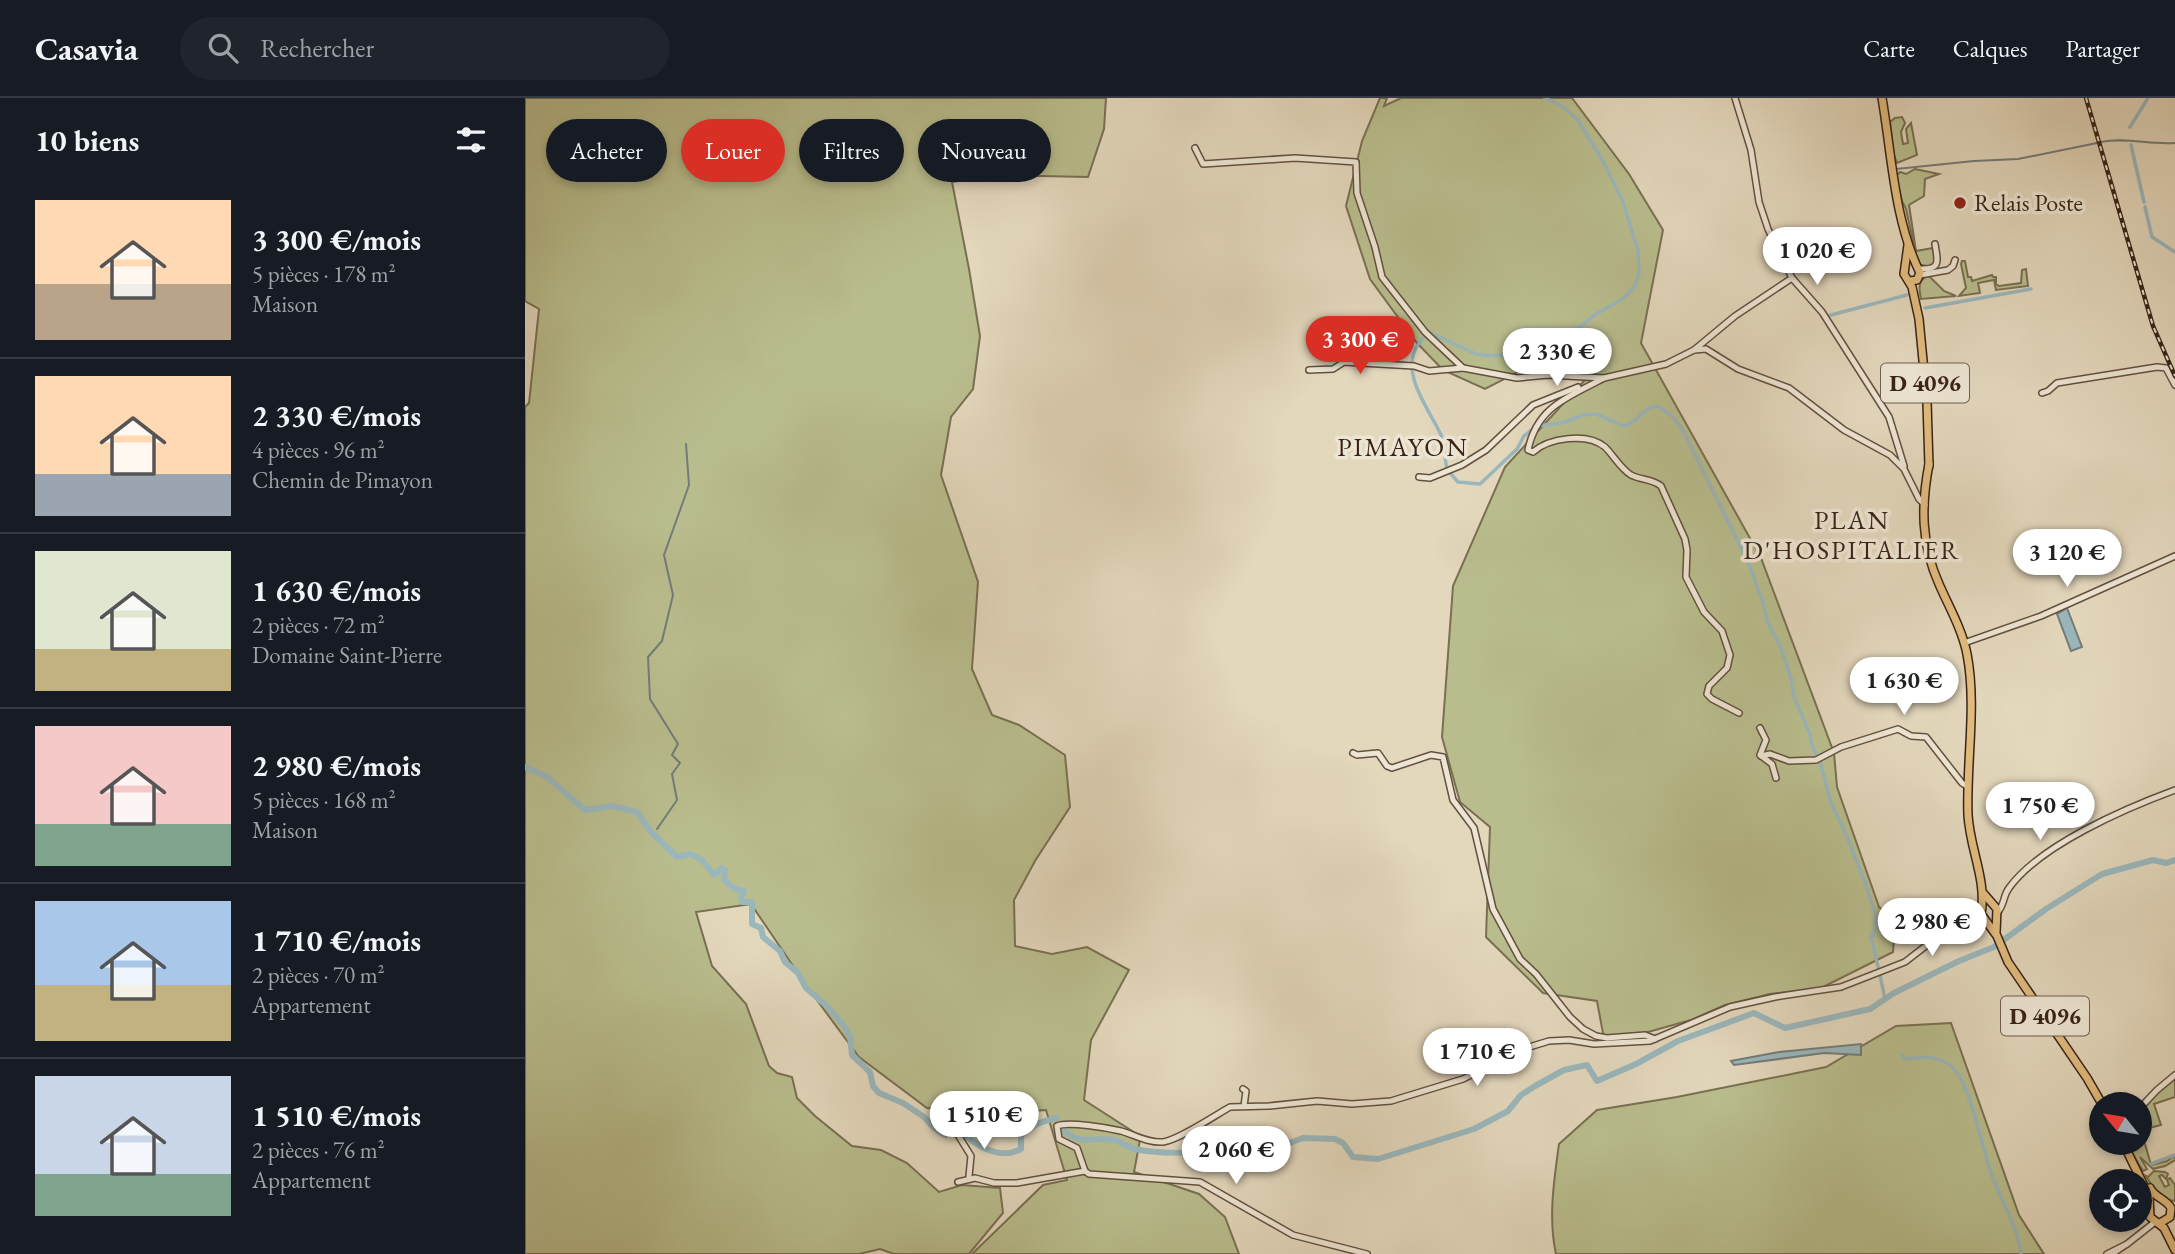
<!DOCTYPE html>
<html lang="fr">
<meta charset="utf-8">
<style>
:root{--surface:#171b24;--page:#20242c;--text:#f1f3f6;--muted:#9ea1a6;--line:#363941;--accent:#d93025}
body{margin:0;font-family:"EB Garamond",serif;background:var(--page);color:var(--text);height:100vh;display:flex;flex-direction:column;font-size:26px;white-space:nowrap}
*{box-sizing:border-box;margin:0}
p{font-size:23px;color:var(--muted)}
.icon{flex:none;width:38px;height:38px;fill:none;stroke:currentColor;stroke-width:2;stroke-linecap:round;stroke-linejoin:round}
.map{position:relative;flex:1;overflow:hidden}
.side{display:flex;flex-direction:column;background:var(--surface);width:525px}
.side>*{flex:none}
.top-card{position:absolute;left:21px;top:21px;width:665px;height:63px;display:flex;gap:14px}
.needle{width:46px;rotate:300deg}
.controls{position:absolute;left:1564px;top:994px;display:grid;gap:14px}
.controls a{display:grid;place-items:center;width:63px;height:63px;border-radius:50%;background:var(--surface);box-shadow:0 4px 10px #0003;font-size:35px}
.price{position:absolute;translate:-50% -60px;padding:0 16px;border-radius:24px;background:#fff;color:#222;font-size:23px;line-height:46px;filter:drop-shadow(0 2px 4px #0008)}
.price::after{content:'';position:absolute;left:50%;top:42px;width:21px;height:16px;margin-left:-10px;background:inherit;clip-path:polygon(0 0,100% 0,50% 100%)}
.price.active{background:var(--accent);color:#fff}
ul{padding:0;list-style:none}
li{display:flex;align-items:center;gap:21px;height:175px;padding:0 35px}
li+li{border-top:2px solid var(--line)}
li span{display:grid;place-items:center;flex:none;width:196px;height:140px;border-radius:0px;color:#555}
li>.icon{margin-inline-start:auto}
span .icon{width:84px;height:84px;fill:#fffc;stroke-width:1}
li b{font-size:30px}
h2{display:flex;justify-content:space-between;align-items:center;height:84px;padding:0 35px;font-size:30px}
.pill{padding:0 24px;border-radius:32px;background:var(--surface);box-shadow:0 4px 10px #0003;font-size:24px;line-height:63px}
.pill.active{background:var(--accent);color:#fff}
header{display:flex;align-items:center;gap:42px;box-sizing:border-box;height:98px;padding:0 35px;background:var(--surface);border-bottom:2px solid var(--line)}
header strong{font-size:33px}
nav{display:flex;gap:38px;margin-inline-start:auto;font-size:24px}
.search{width:490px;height:63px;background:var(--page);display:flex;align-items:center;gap:18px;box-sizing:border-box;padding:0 24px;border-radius:38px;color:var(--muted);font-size:26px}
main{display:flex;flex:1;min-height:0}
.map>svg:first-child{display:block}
.green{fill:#b9bd8d;stroke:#797052;stroke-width:2}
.water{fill:#9ab7bc;stroke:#737c7a;stroke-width:2}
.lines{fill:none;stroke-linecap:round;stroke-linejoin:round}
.stream{stroke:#737c7a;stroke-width:2}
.canal{stroke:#9ab7bc;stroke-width:3.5}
.river{stroke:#9ab7bc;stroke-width:6}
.minor-casing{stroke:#645040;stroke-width:8}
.major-casing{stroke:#392317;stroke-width:10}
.minor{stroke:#ede5d3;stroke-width:5}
.major{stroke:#e2bc7e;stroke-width:7}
.rail-casing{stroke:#392317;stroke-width:4.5}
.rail{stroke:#ede5d3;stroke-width:2;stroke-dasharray:5;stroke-linecap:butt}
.poi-dot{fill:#8f2418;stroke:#ede5d3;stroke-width:2.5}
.labels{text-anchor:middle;stroke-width:7;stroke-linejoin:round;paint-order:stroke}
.shield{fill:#ede5d3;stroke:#6f5d4f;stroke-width:2}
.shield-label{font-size:23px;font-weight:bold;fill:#392317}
.poi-label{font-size:24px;fill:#392317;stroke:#ede5d3;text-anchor:start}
.neighbourhood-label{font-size:26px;letter-spacing:2px;fill:#392317;stroke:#ede5d3}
</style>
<header>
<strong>Casavia</strong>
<div class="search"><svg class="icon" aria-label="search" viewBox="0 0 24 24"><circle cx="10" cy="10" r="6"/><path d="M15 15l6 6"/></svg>Rechercher</div>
<nav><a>Carte</a><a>Calques</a><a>Partager</a></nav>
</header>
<main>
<section class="side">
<h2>10 biens<svg class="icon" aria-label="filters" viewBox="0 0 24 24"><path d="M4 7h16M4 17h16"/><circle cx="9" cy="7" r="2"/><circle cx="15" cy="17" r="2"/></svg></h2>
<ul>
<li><span style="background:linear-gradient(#ffd9b3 60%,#b9a48a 0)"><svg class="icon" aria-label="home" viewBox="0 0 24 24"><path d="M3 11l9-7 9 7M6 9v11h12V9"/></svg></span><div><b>3 300 €/mois</b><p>5 pièces · 178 m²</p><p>Maison</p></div></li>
<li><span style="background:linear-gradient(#ffd9b3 70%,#9aa5b1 0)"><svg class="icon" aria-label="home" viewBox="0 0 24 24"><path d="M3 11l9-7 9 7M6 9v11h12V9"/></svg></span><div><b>2 330 €/mois</b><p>4 pièces · 96 m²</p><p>Chemin de Pimayon</p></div></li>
<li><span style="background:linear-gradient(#dfe7d0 70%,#c2b280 0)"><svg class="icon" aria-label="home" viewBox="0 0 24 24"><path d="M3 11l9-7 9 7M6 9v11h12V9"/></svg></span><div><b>1 630 €/mois</b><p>2 pièces · 72 m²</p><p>Domaine Saint-Pierre</p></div></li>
<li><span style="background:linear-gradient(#f6c9c9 70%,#7fa58c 0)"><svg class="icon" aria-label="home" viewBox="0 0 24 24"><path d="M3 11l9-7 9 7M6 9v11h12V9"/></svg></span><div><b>2 980 €/mois</b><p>5 pièces · 168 m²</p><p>Maison</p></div></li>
<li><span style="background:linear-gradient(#a9c7e8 60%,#c2b280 0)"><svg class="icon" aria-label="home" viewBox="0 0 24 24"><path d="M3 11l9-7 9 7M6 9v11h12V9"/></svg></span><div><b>1 710 €/mois</b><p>2 pièces · 70 m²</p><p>Appartement</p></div></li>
<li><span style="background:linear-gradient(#c9d6e8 70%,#7fa58c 0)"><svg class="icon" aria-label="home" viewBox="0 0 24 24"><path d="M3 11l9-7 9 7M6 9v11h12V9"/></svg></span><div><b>1 510 €/mois</b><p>2 pièces · 76 m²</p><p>Appartement</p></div></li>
</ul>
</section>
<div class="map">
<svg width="1650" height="1156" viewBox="0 0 1650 1156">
<rect width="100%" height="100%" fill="#e3d7bc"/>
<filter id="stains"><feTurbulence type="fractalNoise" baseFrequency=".00286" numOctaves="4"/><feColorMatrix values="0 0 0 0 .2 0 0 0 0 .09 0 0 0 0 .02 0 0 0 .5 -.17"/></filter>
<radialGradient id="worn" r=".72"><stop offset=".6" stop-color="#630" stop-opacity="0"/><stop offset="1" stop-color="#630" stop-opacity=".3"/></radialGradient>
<g class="green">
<polygon points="0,0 581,0 579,31 563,79 473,77 427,84 444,171 455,238 448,291 426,319 416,377 453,484 447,571 467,617 494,627 540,657 545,709 510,763 489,802 490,848 527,856 562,849 604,872 566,942 559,1002 618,1040 615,1042 609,1074 674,1096 700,1119 714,1156 447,1156 518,1087 542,1082 521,1012 457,1016 402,1010 334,959 283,890 226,806 171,814 187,868 221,906 244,968 252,975 267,979 272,1000 290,1018 327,1048 356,1052 382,1065 414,1094 437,1087 475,1090 478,1115 444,1156 369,1156 355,1151 334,1156 0,1156 0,309 4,305 14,211 0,203"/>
<polygon points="855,0 862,0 859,8 876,0 1047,0 1104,76 1138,132 1116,245 1236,460 1309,655 1312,689 1354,809 1370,822 1368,854 1296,890 1245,896 1200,907 1166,922 1080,946 1072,903 1018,895 961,839 965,729 935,704 917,639 928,488 980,369 1060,282 1045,247 960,291 918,272 892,245 845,181 821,108 837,43"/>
<polygon points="1377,19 1380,25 1376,34 1378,46 1383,45 1381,31 1386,25 1392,57 1372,65 1369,57 1365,24 1370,20"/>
<polygon points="1390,71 1414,76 1400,81 1399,98 1384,107 1391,153 1408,150 1410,164 1406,169 1393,166 1381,111 1377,103 1371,78 1375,74 1381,76"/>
<polygon points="1437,163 1440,163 1443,179 1446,179 1447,183 1467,177 1468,179 1471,179 1471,186 1474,188 1496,185 1497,172 1501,171 1503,188 1471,192 1469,182 1453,185 1455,195 1434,198 1441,190 1436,166"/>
<path d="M1404,178L1419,193L1431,198L1396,201C1394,191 1392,181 1404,178Z"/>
<path d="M1426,925L1494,1117L1519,1156H1031C1023,1120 1029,1083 1034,1046L1072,1012L1152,999L1301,969L1371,928Z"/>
<polygon points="1650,980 1650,999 1629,1006 1636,1027 1616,1032 1626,1067 1642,1063 1650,1057 1650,1062 1640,1068 1628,1071 1615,1059 1622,1071 1618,1073 1601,1045 1615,1045 1615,1011 1621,1003"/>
<path d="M1629,1073L1640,1074L1643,1076L1641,1081L1637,1077L1634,1078L1640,1089L1644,1087L1642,1082L1645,1080L1650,1087V1103C1635,1102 1628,1090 1621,1078L1623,1079Z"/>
</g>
<g class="water">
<polygon points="1542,510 1557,549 1546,553 1532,516"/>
<polygon points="1336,946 1336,957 1299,955 1209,967 1206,963 1254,954"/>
</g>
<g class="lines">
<g class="stream">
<path d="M1576,44C1601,39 1625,47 1650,45"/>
<polyline points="1371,71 1449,63 1493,61 1572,45"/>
<polyline points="132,731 152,702 147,676 155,665 147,657 153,646 125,601 123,559 137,543 148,497 139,457 164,387 161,346"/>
<polyline points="131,739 131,736"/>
</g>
<g class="canal">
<polyline points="1605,29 1623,0"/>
<polyline points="1606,47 1619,104"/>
<polyline points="1620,109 1627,139 1650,154"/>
<polyline points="1400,210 1506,191"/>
<polyline points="1302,218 1382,197"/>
<path d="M923,372C917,360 923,356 920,346C910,317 871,277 894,245C898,240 901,237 906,235L951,256L969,258L985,256L1055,229L1068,218L1099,200L1110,188L1114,175L1113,153L1098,104L1079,65L1053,22L1037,8L1020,0"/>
<path d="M925,375L933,384L955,386L992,351L999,338L1012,328L1037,325L1058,317L1071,316L1099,328C1114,325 1116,310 1133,308L1148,319L1158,332L1223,464L1238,504L1242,523L1256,550L1266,580L1269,599L1285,636L1286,645L1295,664L1306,705L1319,732L1341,787L1351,819L1349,838"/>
<polyline points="1348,835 1346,839 1354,873"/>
<polyline points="1355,877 1360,901"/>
<path d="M1377,957L1379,961C1395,959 1413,957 1426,968C1445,983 1457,1050 1466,1075C1475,1101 1493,1128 1496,1156"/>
<polyline points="1626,1066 1650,1057"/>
</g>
<g class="river">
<polyline points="0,669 21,678 60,712 87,708 112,714 127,735 152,759 166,756 178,763 189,777 197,770 200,772 199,782 210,791 219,793 216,801 218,804 227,804 227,826 236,830 238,839 255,853 260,864 273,875 281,890 303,909 318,927 325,938 327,957 345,974 348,988 354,995 378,1005 399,1019 409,1030 420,1037"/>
<path d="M538,1032C558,1049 569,1038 590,1042C597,1044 603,1050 610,1051C635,1056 680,1058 702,1044C719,1048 717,1042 730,1041C737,1041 739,1043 747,1040L765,1045L778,1040L810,1041L818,1045L828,1059L853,1061L949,1031L983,1013L996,997L1010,988L1039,972L1062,967L1072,983L1111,966L1153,943L1229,915L1260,930L1345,911L1369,895L1434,863L1469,849L1521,811L1577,776L1628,762L1641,765L1650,762"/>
<path d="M442,1039C457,1051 477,1061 496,1051V1038C506,1027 517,1023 532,1020"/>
</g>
<g class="minor-casing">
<g id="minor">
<polyline points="1210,0 1226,52 1234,104 1243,131 1267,180 1297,214 1364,319 1379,368"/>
<polyline points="670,50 678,66 770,60 831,64 832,95 850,149 857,179 900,234 938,270 992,280 1023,277 1079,280 1141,266 1169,252 1181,251 1213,271 1264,290 1319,332 1365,357 1379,371 1394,401 1400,407"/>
<path d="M1394,171C1416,172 1413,164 1410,146"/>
<polyline points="1395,177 1423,172 1428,168 1430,162"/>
<polyline points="1169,252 1210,218 1267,180"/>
<polyline points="784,272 808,271 819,264 889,268 904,273 938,270"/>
<path d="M1079,280C1044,299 1012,308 1003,352L1008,354C1024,340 1062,334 1080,349C1089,358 1095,370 1106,377C1116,382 1127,381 1136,388L1160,441L1162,452L1161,479L1179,514L1197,533L1205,557L1202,570L1184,588L1182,596L1187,601L1214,615"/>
<polyline points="1517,295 1523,293 1532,285 1632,269 1641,270 1650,287"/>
<polyline points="894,379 905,380 937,367 961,352 1008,307 1053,289"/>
<polyline points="1439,545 1516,518 1650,458"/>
<polyline points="1235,630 1241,642 1235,657 1247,666 1251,680"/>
<polyline points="828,655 832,657 853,655 862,668 867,670 906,657 918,659 928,702 949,730 968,811 995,861 1011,876 1045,919 1058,931 1071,938 1082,940 1120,937 1130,941"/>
<polyline points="1236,658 1245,656 1264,663 1291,662 1316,649 1373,631 1386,638 1401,639 1437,685 1443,689"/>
<path d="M1473,814C1480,805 1478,798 1484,790C1515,747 1601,710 1650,692"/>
<polyline points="718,991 721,993 719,1008"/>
<polyline points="1615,1010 1632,992 1650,977"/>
<polyline points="433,1037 446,1058 444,1078"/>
<polyline points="433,1084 450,1080 469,1085 492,1085 560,1073"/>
<polyline points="1602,1146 1630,1124"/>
<path d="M842,1156L768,1137L675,1084L564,1076L560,1073L552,1050L534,1041L532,1028C543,1023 583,1030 596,1033C610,1037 623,1045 638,1044C654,1042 689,1018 705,1009L744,1008L792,1003L827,1006L866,1003L938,981L1001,950L1024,943L1044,942L1069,946L1125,943L1205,909L1250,899L1316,889L1380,864L1411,840L1459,822"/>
<polyline points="1582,1156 1602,1146 1587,1156"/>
</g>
</g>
<g class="major-casing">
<g id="major">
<path d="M1357,0C1367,58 1369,122 1395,175L1392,182L1385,183"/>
<polyline points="1383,147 1379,176 1387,189 1394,221 1402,304 1404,368"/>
<path d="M1404,366C1396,408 1396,446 1414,486C1424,509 1437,531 1442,556C1452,608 1441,664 1443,717C1445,752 1462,782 1456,816L1472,838L1483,864L1562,980L1577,1006"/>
<polyline points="1459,796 1472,811 1471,834"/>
<polyline points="1598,1045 1624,1098 1625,1119 1639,1130 1650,1152"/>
<path d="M1625,1090C1630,1100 1641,1101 1646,1110L1645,1119L1635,1125"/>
</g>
</g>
<use href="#minor" class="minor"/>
<use href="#major" class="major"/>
<g class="rail-casing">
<polyline id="rail" points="1561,0 1628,228 1650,278"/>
</g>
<use href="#rail" class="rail"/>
</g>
<circle class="poi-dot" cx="1435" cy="105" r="7"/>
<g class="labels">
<g class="shield">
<rect x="1356" y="265.5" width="88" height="39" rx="5"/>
<rect x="1476" y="898.5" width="88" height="39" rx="5"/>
</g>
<g class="shield-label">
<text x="1400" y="293">D 4096</text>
<text x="1520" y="926">D 4096</text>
</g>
<g class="poi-label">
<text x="1449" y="113">Relais Poste</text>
</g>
<g class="neighbourhood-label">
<text x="878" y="358">PIMAYON</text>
<text x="1327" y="431">PLAN<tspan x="1327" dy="30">D'HOSPITALIER</tspan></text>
</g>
</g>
<rect width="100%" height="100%" filter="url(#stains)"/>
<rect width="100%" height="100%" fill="url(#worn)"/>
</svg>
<div class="controls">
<a><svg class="needle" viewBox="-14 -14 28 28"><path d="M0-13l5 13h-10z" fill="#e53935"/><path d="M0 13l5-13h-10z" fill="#9ea1a6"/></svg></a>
<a><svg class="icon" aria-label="locate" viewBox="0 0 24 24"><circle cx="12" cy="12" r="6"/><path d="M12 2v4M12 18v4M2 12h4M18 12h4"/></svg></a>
</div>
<b class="price" style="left:1292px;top:189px">1 020 €</b>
<b class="price active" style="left:835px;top:278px">3 300 €</b>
<b class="price" style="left:1032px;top:290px">2 330 €</b>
<b class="price" style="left:1542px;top:491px">3 120 €</b>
<b class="price" style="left:1379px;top:619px">1 630 €</b>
<b class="price" style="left:1515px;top:744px">1 750 €</b>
<b class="price" style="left:1407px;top:860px">2 980 €</b>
<b class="price" style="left:952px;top:990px">1 710 €</b>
<b class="price" style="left:459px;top:1053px">1 510 €</b>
<b class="price" style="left:711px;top:1088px">2 060 €</b>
<div class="top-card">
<a class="pill">Acheter</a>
<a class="pill active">Louer</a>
<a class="pill">Filtres</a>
<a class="pill">Nouveau</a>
</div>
</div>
</main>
